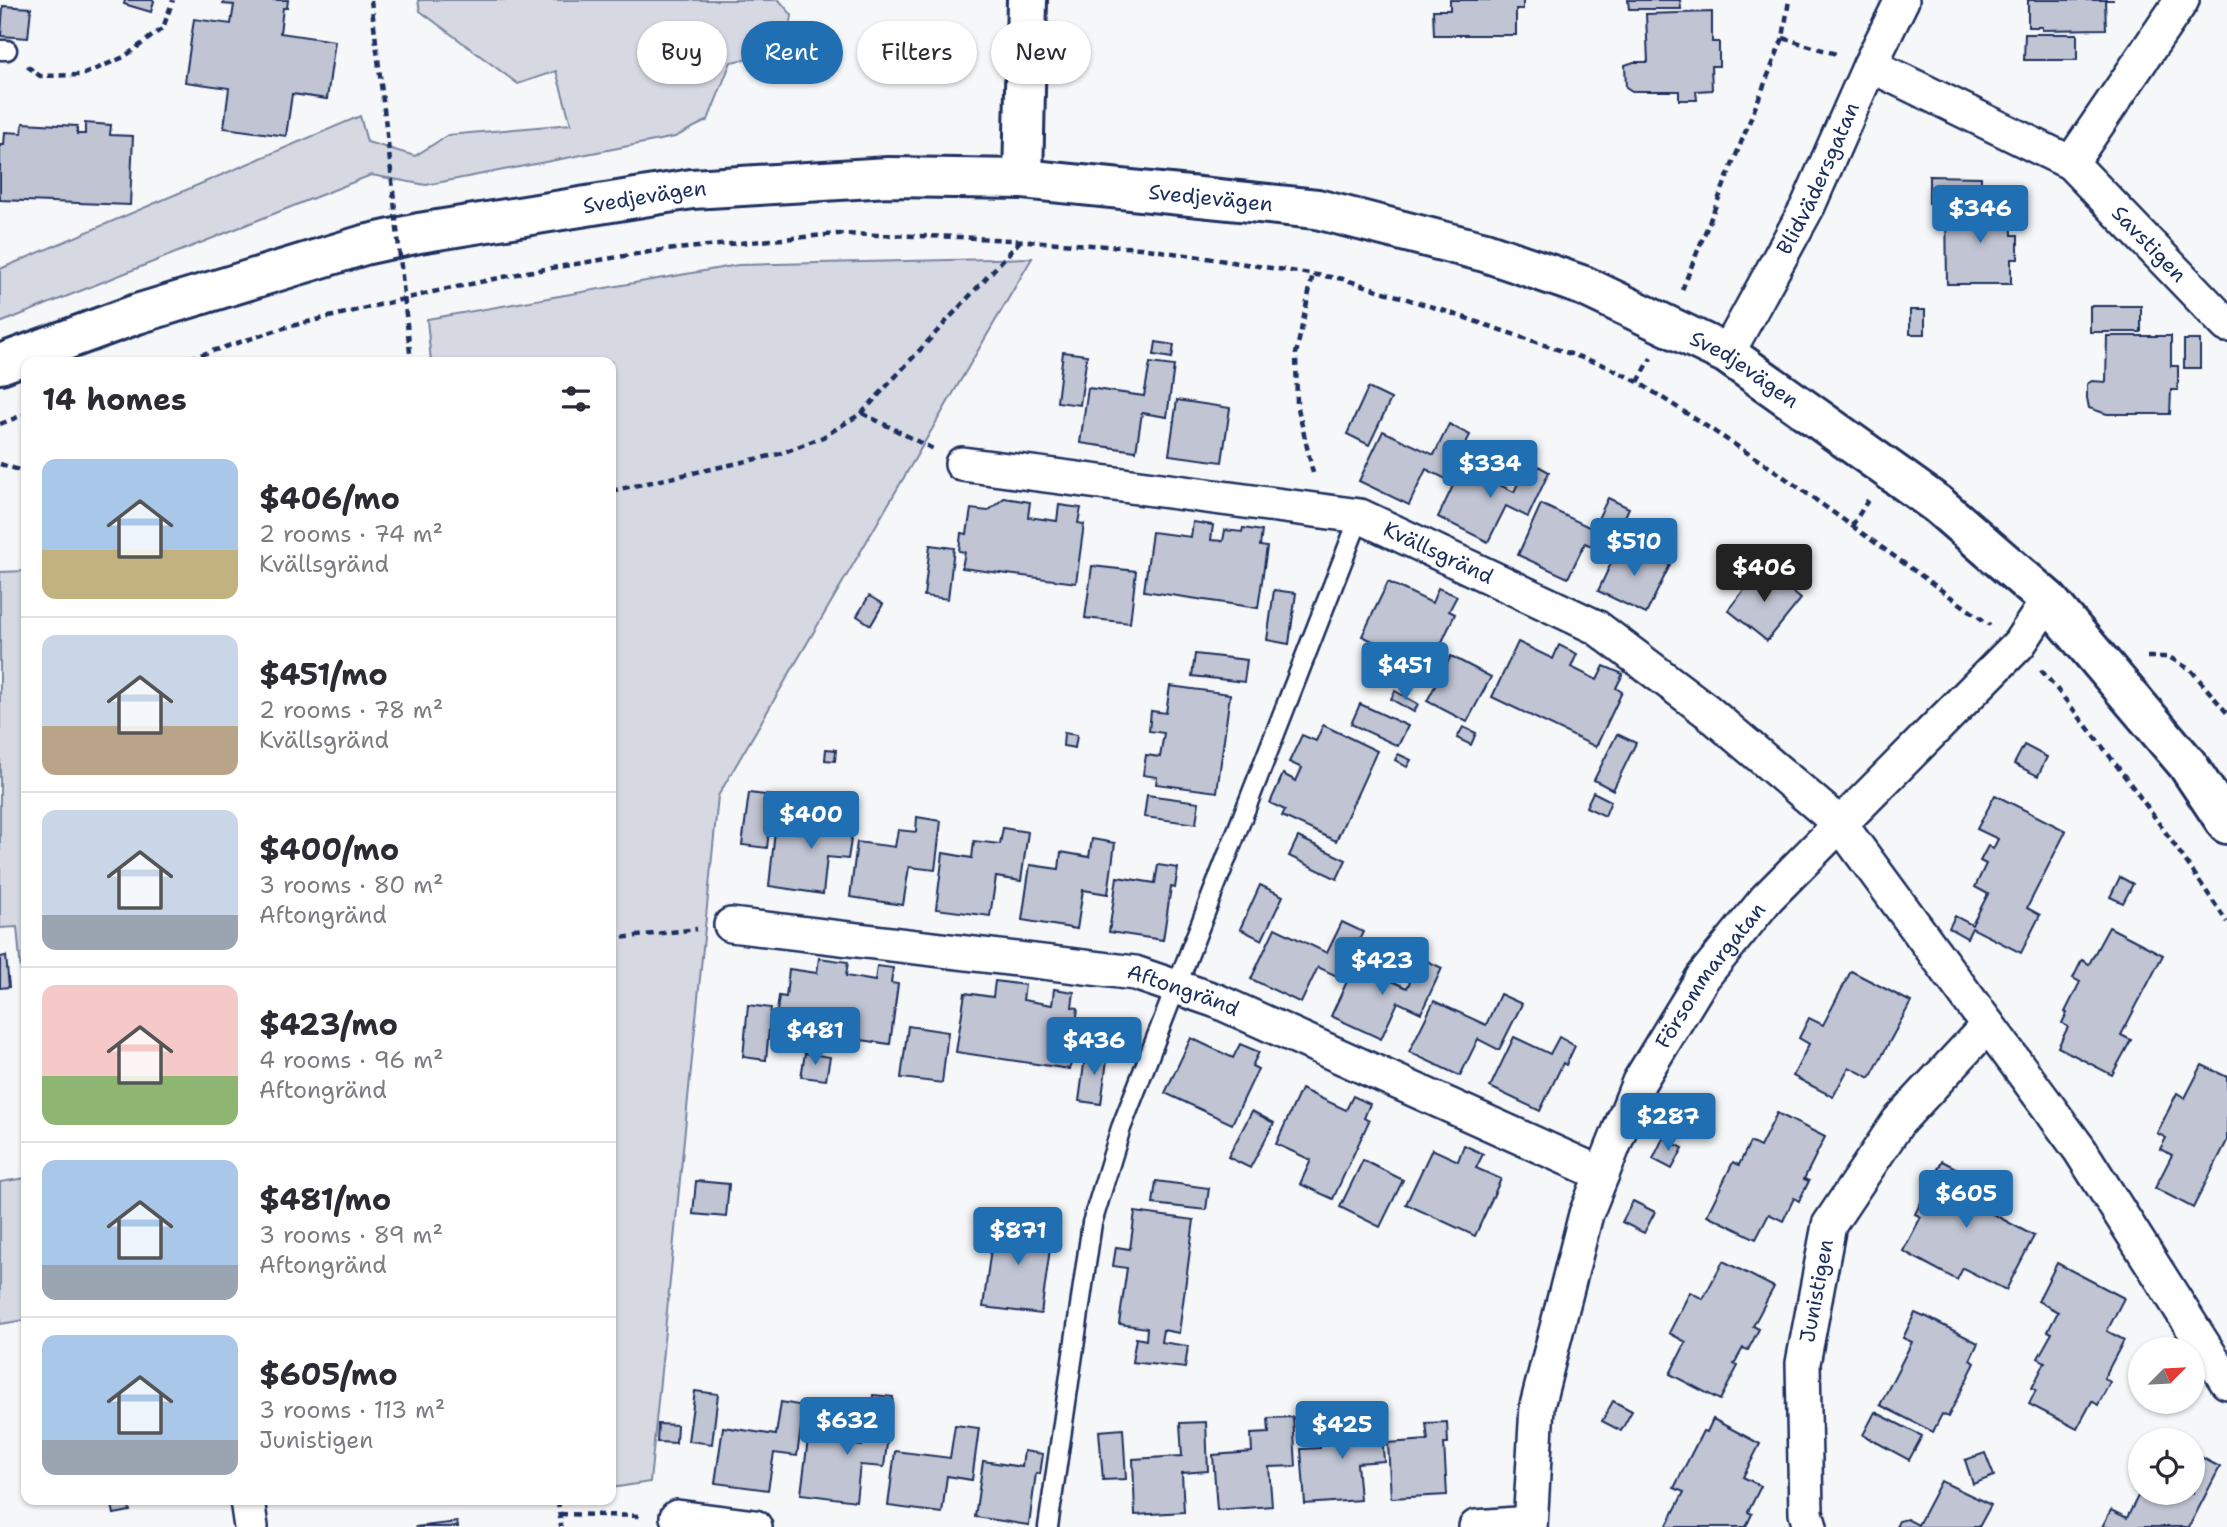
<!DOCTYPE html>
<meta charset="utf-8">
<style>
:root{--surface:#fff;--page:#f7f7f7;--text:#2b2b33;--muted:#7c7c81;--line:#e1e1e2;--accent:#1f6fb2}
body{margin:0;font-family:"Shantell Sans",sans-serif;background:var(--page);color:var(--text);height:100vh;display:flex;flex-direction:column;font-size:26px;white-space:nowrap}
*{box-sizing:border-box;margin:0}
p{font-size:23px;color:var(--muted)}
.icon{flex:none;width:38px;height:38px;fill:none;stroke:currentColor;stroke-width:2;stroke-linecap:round;stroke-linejoin:round}
.map{position:relative;flex:1;overflow:hidden}
.details{position:absolute;left:21px;top:357px;width:595px;height:1148px;display:flex;flex-direction:column;background:var(--surface);border-radius:14px;box-shadow:0 2px 5px #0004}
.details>*{flex:none}
.hud{position:absolute;left:637px;top:21px;width:665px;height:63px;display:flex;gap:14px}
.needle{width:46px;rotate:66deg}
.controls{position:absolute;left:2128px;top:1337px;display:grid;gap:14px}
.controls a{display:grid;place-items:center;width:77px;height:77px;border-radius:50%;background:var(--surface);box-shadow:0 2px 5px #0004;font-size:35px}
.price{position:absolute;translate:-50% -60px;padding:0 16px;border-radius:7px;background:var(--accent);color:#fff;font-size:23px;line-height:46px;filter:drop-shadow(0 2px 4px #0008)}
.price::after{content:'';position:absolute;left:50%;top:42px;width:21px;height:16px;margin-left:-10px;background:inherit;clip-path:polygon(0 0,100% 0,50% 100%)}
.price.current{background:#222;color:#fff}
ul{padding:0;list-style:none}
li{display:flex;align-items:center;gap:21px;height:175px;padding:0 21px}
li+li{border-top:2px solid var(--line)}
li span{display:grid;place-items:center;flex:none;width:196px;height:140px;border-radius:14px;color:#555}
li>.icon{margin-inline-start:auto}
span .icon{width:84px;height:84px;fill:#fffc;stroke-width:1}
li b{font-size:30px}
h2{display:flex;justify-content:space-between;align-items:center;height:84px;padding:0 21px;font-size:30px}
.chip{padding:0 24px;border-radius:32px;background:var(--surface);box-shadow:0 2px 5px #0004;font-size:24px;line-height:63px}
.chip.current{background:var(--accent);color:#fff}
.map>svg:first-child{display:block}
.green{fill:#d6d9e2;stroke:#7884a0;stroke-width:2}
.building{fill:#c0c4d3;stroke:#1b2f5e;stroke-width:2}
.lines{fill:none;stroke-linecap:round;stroke-linejoin:round}
.service-casing{stroke:#1b2f5e;stroke-width:23}
.minor-casing{stroke:#1b2f5e;stroke-width:38}
.tertiary-casing{stroke:#1b2f5e;stroke-width:44}
.path{stroke:#1b2f5e;stroke-width:4.5;stroke-dasharray:7 5;stroke-linecap:butt}
.service{stroke:#fff;stroke-width:18}
.minor{stroke:#fff;stroke-width:33}
.tertiary{stroke:#fff;stroke-width:38}
.path-bridge{stroke:#1b2f5e;stroke-width:4.5;stroke-dasharray:7 5;stroke-linecap:butt}
.labels{text-anchor:middle;stroke-width:6;stroke-linejoin:round;paint-order:stroke}
.street-label{font-size:21px;fill:#1b2f5e;stroke:#fff}
</style>
<div class="map">
<svg width="2227" height="1527" viewBox="0 0 2227 1527">
<rect width="100%" height="100%" fill="#f6f7f9"/>
<filter id="ink" filterUnits="userSpaceOnUse"><feTurbulence type="fractalNoise" baseFrequency=".0143" numOctaves="2"/><feDisplacementMap in="SourceGraphic" scale="14" xChannelSelector="R" yChannelSelector="G"/><feConvolveMatrix kernelMatrix="1 2 1 2 8 2 1 2 1" color-interpolation-filters="sRGB"/></filter>
<g filter="url(#ink)">
<g class="green">
<polygon points="418,0 779,0 792,15 786,51 731,62 708,120 675,137 426,185 371,175 0,323 0,269 360,116 367,142 415,156 448,135 571,124 556,71 518,84 420,11"/>
<polygon points="1032,258 718,796 650,1482 611,1488 611,362 431,362 427,319 738,265"/>
<polygon points="26,571 26,1027 17,927 0,928 0,572"/>
<polygon points="26,1178 26,1320 0,1324 0,1182"/>
</g>
<g class="building">
<polygon points="125,0 152,0 154,1 151,12 124,4"/>
<polygon points="224,0 288,0 287,8 283,8 280,33 335,41 327,99 292,94 286,136 224,128 229,88 185,82 194,19 231,24 234,5 223,4"/>
<polygon points="1450,0 1523,0 1523,9 1516,9 1516,35 1434,35 1433,10 1450,10"/>
<polygon points="1628,0 1680,0 1681,9 1629,9"/>
<polygon points="2028,0 2114,0 2105,0 2106,29 2042,30 2042,27 2028,27"/>
<polygon points="3,6 31,8 28,38 1,36"/>
<polygon points="1712,12 1712,42 1719,42 1719,66 1711,66 1712,90 1696,91 1697,100 1679,100 1679,91 1632,91 1626,87 1625,65 1634,62 1648,62 1646,14"/>
<polygon points="2025,34 2077,34 2077,60 2024,60"/>
<polygon points="23,123 77,126 77,134 85,134 85,123 111,125 110,135 133,136 130,205 0,200 0,145 4,145 5,132 22,133"/>
<polygon points="1929,176 1981,177 1981,203 1929,203"/>
<polygon points="2011,206 2012,235 2018,235 2018,259 2011,259 2011,284 1947,284 1946,207"/>
<rect x="2090" y="306" width="51" height="26"/>
<rect x="1910" y="310" width="15" height="24"/>
<polygon points="2107,336 2171,336 2171,366 2178,366 2178,390 2171,390 2170,414 2107,414 2089,408 2087,398 2087,384 2092,381 2106,382"/>
<rect x="2184" y="340" width="16" height="28"/>
<polygon points="1156,342 1174,345 1172,358 1154,355"/>
<polygon points="1063,352 1087,355 1080,405 1057,402"/>
<polygon points="1150,363 1174,366 1167,417 1142,413 1136,451 1080,443 1088,388 1144,396"/>
<polygon points="1368,388 1391,399 1369,445 1347,434"/>
<polygon points="1177,400 1230,408 1222,462 1169,455"/>
<polygon points="1449,424 1470,435 1448,480 1426,469 1409,505 1359,481 1383,431 1434,455"/>
<polygon points="1529,461 1549,472 1528,517 1506,506 1488,542 1438,517 1462,467 1514,492"/>
<polygon points="1004,498 1030,502 1028,517 1057,521 1059,505 1081,508 1078,523 1084,524 1076,583 962,568 965,552 959,551 961,533 967,534 971,509 988,511"/>
<polygon points="1608,498 1629,508 1608,553 1585,543 1568,578 1518,555 1541,504 1593,529"/>
<polygon points="1193,522 1213,525 1211,540 1223,541 1225,530 1242,532 1243,528 1262,531 1260,546 1267,547 1258,608 1144,591 1152,532 1191,537"/>
<polygon points="1621,542 1670,565 1646,614 1598,591"/>
<polygon points="930,545 954,548 948,599 924,596"/>
<polygon points="1092,566 1136,571 1130,623 1085,618"/>
<polygon points="1762,567 1801,599 1767,641 1728,610"/>
<polygon points="1388,582 1432,603 1438,588 1457,596 1449,611 1455,614 1430,668 1362,636"/>
<polygon points="1274,590 1296,593 1289,644 1267,640"/>
<polygon points="869,596 883,604 871,625 857,616"/>
<polygon points="1518,642 1553,659 1559,645 1577,654 1571,667 1597,680 1604,666 1623,674 1616,688 1622,692 1596,747 1492,697"/>
<polygon points="1195,654 1247,660 1244,682 1192,676"/>
<polygon points="1451,656 1491,677 1467,722 1427,701"/>
<polygon points="1170,686 1230,694 1217,792 1156,784 1157,777 1143,775 1146,755 1160,757 1164,733 1149,731 1151,711 1166,713"/>
<polygon points="1395,691 1418,704 1414,712 1391,699"/>
<polygon points="1360,704 1408,726 1398,746 1351,724"/>
<polygon points="1323,725 1377,751 1336,841 1282,816 1285,810 1270,803 1283,774 1296,781 1302,768 1289,762 1302,735 1316,741"/>
<polygon points="1463,727 1476,733 1471,745 1457,738"/>
<polygon points="1064,733 1077,735 1075,748 1063,746"/>
<polygon points="1617,734 1636,743 1613,790 1594,780"/>
<polygon points="2024,745 2047,757 2038,776 2014,764"/>
<polygon points="826,749 836,750 835,761 825,760"/>
<polygon points="1398,754 1411,760 1407,767 1395,760"/>
<polygon points="1593,792 1611,801 1605,816 1586,807"/>
<polygon points="749,793 773,796 767,848 742,845"/>
<polygon points="1147,795 1199,802 1196,824 1144,817"/>
<polygon points="1995,795 2066,831 2027,908 2040,915 2021,953 1972,928 1967,938 1949,928 1955,916 1972,925 1988,894 1975,887 1986,864 1980,861 1988,846 1993,849 1998,839 1977,829"/>
<polygon points="830,804 856,808 848,859 827,857 823,894 769,886 775,831 808,833 810,817 828,820"/>
<polygon points="917,817 941,821 935,870 909,867 903,905 850,897 857,842 895,847 898,830 916,832"/>
<polygon points="1003,828 1028,832 1021,881 996,877 990,916 936,909 943,853 972,858 974,841 1000,844"/>
<polygon points="1298,837 1346,860 1337,879 1289,856"/>
<polygon points="1092,839 1115,843 1108,894 1083,890 1077,929 1022,920 1030,865 1059,869 1061,852 1089,857"/>
<polygon points="1158,865 1178,868 1175,888 1171,887 1163,940 1109,932 1117,877 1155,883"/>
<polygon points="2120,877 2133,884 2123,903 2110,897"/>
<polygon points="1260,885 1283,896 1262,940 1240,929"/>
<polygon points="1342,922 1363,932 1341,978 1318,967 1301,1003 1251,979 1275,928 1327,953"/>
<polygon points="2109,927 2163,955 2121,1035 2131,1040 2112,1075 2058,1047 2068,1027 2062,1023 2067,1013 2065,1012 2080,982 2073,978 2082,960 2089,964"/>
<polygon points="6,956 9,987 0,988 0,957"/>
<polygon points="819,958 848,962 846,976 875,981 877,966 893,968 891,983 898,984 890,1044 781,1029 783,1013 777,1012 779,996 786,997 789,969 817,973"/>
<polygon points="1421,958 1442,968 1421,1013 1398,1002 1381,1039 1331,1016 1355,964 1407,988"/>
<polygon points="1851,971 1911,1002 1870,1078 1849,1067 1833,1097 1793,1076 1809,1044 1799,1038 1809,1018 1823,1025"/>
<polygon points="995,981 1025,985 1023,1000 1052,1005 1054,989 1074,992 1072,1007 1078,1008 1070,1069 956,1052 965,993 993,997"/>
<polygon points="1500,994 1522,1004 1499,1050 1478,1039 1460,1076 1409,1052 1434,1001 1486,1025"/>
<polygon points="748,1005 771,1008 766,1060 743,1057"/>
<polygon points="908,1026 948,1032 942,1083 901,1078"/>
<polygon points="1514,1037 1550,1054 1559,1037 1575,1046 1566,1065 1563,1063 1540,1111 1490,1087"/>
<polygon points="1191,1038 1233,1058 1240,1044 1259,1052 1252,1066 1258,1069 1232,1124 1165,1093"/>
<polygon points="1086,1050 1108,1053 1101,1104 1079,1101"/>
<polygon points="805,1053 830,1057 826,1080 801,1077"/>
<polygon points="2202,1065 2227,1077 2227,1141 2193,1208 2155,1188 2172,1155 2160,1149 2166,1138 2157,1133 2177,1093 2185,1098"/>
<polygon points="1301,1089 1346,1110 1353,1096 1370,1104 1364,1118 1369,1121 1333,1199 1300,1184 1311,1160 1276,1144"/>
<polygon points="1252,1111 1274,1123 1250,1168 1228,1157"/>
<polygon points="1777,1113 1825,1137 1804,1179 1809,1181 1799,1201 1794,1198 1783,1221 1769,1214 1756,1239 1707,1215 1733,1162 1739,1165 1750,1142 1760,1147"/>
<polygon points="1663,1138 1683,1148 1672,1169 1653,1159"/>
<polygon points="1464,1145 1483,1154 1476,1168 1501,1179 1475,1236 1406,1204 1432,1149 1458,1161"/>
<polygon points="1363,1160 1403,1180 1380,1227 1340,1207"/>
<polygon points="1942,1161 2002,1192 1991,1213 2034,1236 2006,1290 1963,1268 1957,1280 1903,1251 1921,1217 1915,1214"/>
<polygon points="696,1181 729,1184 726,1217 693,1214"/>
<polygon points="1156,1181 1209,1188 1206,1210 1153,1204"/>
<polygon points="1633,1201 1655,1212 1644,1233 1622,1222"/>
<polygon points="1135,1212 1194,1220 1179,1333 1163,1330 1161,1342 1188,1346 1185,1368 1132,1362 1136,1338 1146,1340 1147,1328 1119,1324 1127,1268 1113,1266 1116,1247 1130,1249"/>
<polygon points="995,1219 1053,1227 1041,1314 983,1307"/>
<polygon points="1723,1261 1774,1287 1753,1326 1759,1329 1748,1350 1743,1348 1734,1364 1738,1366 1720,1400 1670,1374 1686,1342 1669,1333 1690,1292 1703,1299"/>
<polygon points="2057,1263 2124,1298 2107,1331 2124,1340 2104,1378 2110,1382 2098,1405 2092,1401 2077,1429 2029,1404 2036,1390 2032,1388 2045,1362 2038,1358 2052,1333 2048,1331 2058,1312 2038,1301"/>
<polygon points="1915,1313 1924,1317 1925,1316 1978,1343 1970,1360 1975,1363 1948,1417 1942,1414 1933,1432 1880,1405 1912,1342 1903,1338"/>
<polygon points="695,1391 718,1394 712,1444 688,1441"/>
<polygon points="873,1395 893,1397 884,1467 860,1465 856,1501 801,1494 808,1439 862,1446 866,1414 871,1414"/>
<polygon points="1613,1401 1632,1411 1621,1431 1602,1421"/>
<polygon points="781,1402 804,1406 797,1456 774,1453 768,1490 715,1483 723,1427 776,1435"/>
<polygon points="1380,1411 1384,1461 1357,1463 1360,1500 1305,1504 1301,1449 1320,1448 1320,1443 1330,1442 1330,1430 1356,1428 1355,1413"/>
<polygon points="1875,1412 1922,1436 1909,1460 1863,1435"/>
<polygon points="1293,1417 1296,1466 1269,1467 1272,1506 1217,1510 1213,1455 1252,1452 1251,1434 1269,1433 1268,1418"/>
<polygon points="1713,1419 1760,1444 1743,1477 1761,1486 1748,1512 1752,1514 1746,1527 1666,1527 1684,1492 1674,1488 1703,1431 1707,1432"/>
<polygon points="1206,1422 1208,1471 1182,1473 1184,1512 1135,1515 1133,1459 1182,1456 1180,1423"/>
<polygon points="1447,1422 1448,1443 1444,1443 1447,1495 1391,1498 1388,1443 1428,1440 1426,1423"/>
<polygon points="658,1424 677,1425 676,1443 657,1442"/>
<polygon points="955,1425 979,1428 972,1480 947,1476 942,1513 888,1506 895,1451 950,1458"/>
<polygon points="1123,1429 1126,1479 1103,1480 1099,1431"/>
<polygon points="1024,1451 1043,1454 1040,1474 1036,1473 1029,1525 975,1517 983,1461 1022,1467"/>
<polygon points="1985,1453 1994,1476 1973,1484 1965,1460"/>
<polygon points="2193,1453 2220,1467 2189,1527 2102,1527 2111,1510 2127,1518 2140,1492 2193,1493"/>
<polygon points="1941,1481 1991,1505 1979,1527 1896,1527 1899,1521 1907,1519 1918,1525"/>
<polygon points="111,1500 128,1500 130,1511 114,1514"/>
<polygon points="457,1522 458,1527 415,1527"/>
</g>
<g class="lines">
<g class="service-casing">
<g id="service">
<polyline points="0,50 7,50"/>
<polyline points="1048,1527 1092,1223 1121,1128 1360,516"/>
</g>
</g>
<g class="minor-casing">
<g id="minor">
<path id="s1" d="M1870,65L2071,163L2227,325"/>
<polyline points="2071,163 2182,0"/>
<path id="s2" d="M1727,354L1808,206L1870,65L1902,0"/>
<path id="s3" d="M962,464L1360,516L1596,627L1707,711L1840,824L2080,1150L2227,1382"/>
<path id="s4" d="M731,925L1135,973L1217,1001L1602,1174"/>
<polyline points="247,1500 251,1527"/>
<polyline points="677,1517 755,1527"/>
<polyline points="1476,1527 1530,1523"/>
<path id="s5" d="M1530,1527L1537,1406L1586,1214L1639,1082L1703,977L1767,898L2019,644L2048,600"/>
<path id="s6" d="M1810,1527L1806,1513L1803,1363L1829,1225L1898,1122L1988,1025"/>
</g>
</g>
<g class="tertiary-casing">
<g id="tertiary">
<polyline points="1023,179 1027,0"/>
<path id="s7" d="M0,364L137,314L364,245L419,233L692,189L888,177L1023,179L1317,209L1485,252L1584,286L1727,354L1937,504L2048,600L2187,764L2227,824"/>
</g>
</g>
<g class="path">
<polyline points="371,0 388,143"/>
<polyline points="1783,38 1836,54"/>
<polyline points="27,66 40,76 82,75 124,57 163,28 173,0"/>
<polyline points="1682,290 1783,38 1789,0"/>
<polyline points="178,362 287,327 433,292 527,272 655,251 836,234 960,237 1141,248 1343,279 1439,309 1606,366 1638,382 1774,470 1990,625"/>
<polyline points="1638,382 1651,358"/>
<polyline points="862,413 933,449"/>
<polyline points="0,424 26,414"/>
<polyline points="0,464 26,472"/>
<polyline points="1313,473 1297,404 1296,354 1313,274"/>
<polyline points="611,491 779,454 823,437 862,413 1021,240"/>
<polyline points="1852,526 1868,500"/>
<polyline points="2147,657 2169,657 2191,670 2227,713"/>
<path d="M2041,670C2108,750 2169,835 2227,922"/>
<polyline points="611,939 697,929"/>
<polyline points="558,1500 561,1527"/>
<polyline points="560,1514 643,1516"/>
</g>
<use href="#service" class="service"/>
<use href="#minor" class="minor"/>
<use href="#tertiary" class="tertiary"/>
<polyline class="path-bridge" points="388,143 411,362"/>
</g>
</g>
<g class="labels">
<g class="street-label">
<text dy="7" stroke="none"><textPath href="#s2" startOffset="198">Blidvädersgatan</textPath></text>
<text dy="7" stroke="none"><textPath href="#s7" startOffset="668">Svedjevägen</textPath></text>
<text dy="7" stroke="none"><textPath href="#s7" startOffset="1236">Svedjevägen</textPath></text>
<text dy="7" stroke="none"><textPath href="#s1" startOffset="336">Savstigen</textPath></text>
<text dy="7" stroke="none"><textPath href="#s7" startOffset="1802">Svedjevägen</textPath></text>
<text dy="7" stroke="none"><textPath href="#s3" startOffset="488">Kvällsgränd</textPath></text>
<text dy="7" stroke="none"><textPath href="#s5" startOffset="590">Försommargatan</textPath></text>
<text dy="7" stroke="none"><textPath href="#s4" startOffset="458">Aftongränd</textPath></text>
<text dy="7" stroke="none"><textPath href="#s6" startOffset="238">Junistigen</textPath></text>
</g>
</g>
</svg>
<div class="controls">
<a><svg class="needle" viewBox="-14 -14 28 28"><path d="M0-13l5 13h-10z" fill="#e53935"/><path d="M0 13l5-13h-10z" fill="#7c7c81"/></svg></a>
<a><svg class="icon" aria-label="locate" viewBox="0 0 24 24"><circle cx="12" cy="12" r="6"/><path d="M12 2v4M12 18v4M2 12h4M18 12h4"/></svg></a>
</div>
<b class="price" style="left:1980px;top:245px">$346</b>
<b class="price" style="left:1490px;top:500px">$334</b>
<b class="price" style="left:1634px;top:578px">$510</b>
<b class="price current" style="left:1764px;top:604px">$406</b>
<b class="price" style="left:1405px;top:702px">$451</b>
<b class="price" style="left:811px;top:851px">$400</b>
<b class="price" style="left:1382px;top:997px">$423</b>
<b class="price" style="left:815px;top:1067px">$481</b>
<b class="price" style="left:1094px;top:1077px">$436</b>
<b class="price" style="left:1668px;top:1153px">$287</b>
<b class="price" style="left:1966px;top:1230px">$605</b>
<b class="price" style="left:1018px;top:1267px">$871</b>
<b class="price" style="left:847px;top:1457px">$632</b>
<b class="price" style="left:1342px;top:1461px">$425</b>
<div class="hud">
<a class="chip">Buy</a>
<a class="chip current">Rent</a>
<a class="chip">Filters</a>
<a class="chip">New</a>
</div>
<section class="details">
<h2>14 homes<svg class="icon" aria-label="filters" viewBox="0 0 24 24"><path d="M4 7h16M4 17h16"/><circle cx="9" cy="7" r="2"/><circle cx="15" cy="17" r="2"/></svg></h2>
<ul>
<li><span style="background:linear-gradient(#a9c7e8 65%,#c2b280 0)"><svg class="icon" aria-label="home" viewBox="0 0 24 24"><path d="M3 11l9-7 9 7M6 9v11h12V9"/></svg></span><div><b>$406/mo</b><p>2 rooms · 74 m²</p><p>Kvällsgränd</p></div></li>
<li><span style="background:linear-gradient(#c9d6e8 65%,#b9a48a 0)"><svg class="icon" aria-label="home" viewBox="0 0 24 24"><path d="M3 11l9-7 9 7M6 9v11h12V9"/></svg></span><div><b>$451/mo</b><p>2 rooms · 78 m²</p><p>Kvällsgränd</p></div></li>
<li><span style="background:linear-gradient(#c9d6e8 75%,#9aa5b1 0)"><svg class="icon" aria-label="home" viewBox="0 0 24 24"><path d="M3 11l9-7 9 7M6 9v11h12V9"/></svg></span><div><b>$400/mo</b><p>3 rooms · 80 m²</p><p>Aftongränd</p></div></li>
<li><span style="background:linear-gradient(#f6c9c9 65%,#8fb573 0)"><svg class="icon" aria-label="home" viewBox="0 0 24 24"><path d="M3 11l9-7 9 7M6 9v11h12V9"/></svg></span><div><b>$423/mo</b><p>4 rooms · 96 m²</p><p>Aftongränd</p></div></li>
<li><span style="background:linear-gradient(#a9c7e8 75%,#9aa5b1 0)"><svg class="icon" aria-label="home" viewBox="0 0 24 24"><path d="M3 11l9-7 9 7M6 9v11h12V9"/></svg></span><div><b>$481/mo</b><p>3 rooms · 89 m²</p><p>Aftongränd</p></div></li>
<li><span style="background:linear-gradient(#a9c7e8 75%,#9aa5b1 0)"><svg class="icon" aria-label="home" viewBox="0 0 24 24"><path d="M3 11l9-7 9 7M6 9v11h12V9"/></svg></span><div><b>$605/mo</b><p>3 rooms · 113 m²</p><p>Junistigen</p></div></li>
</ul>
</section>
</div>
